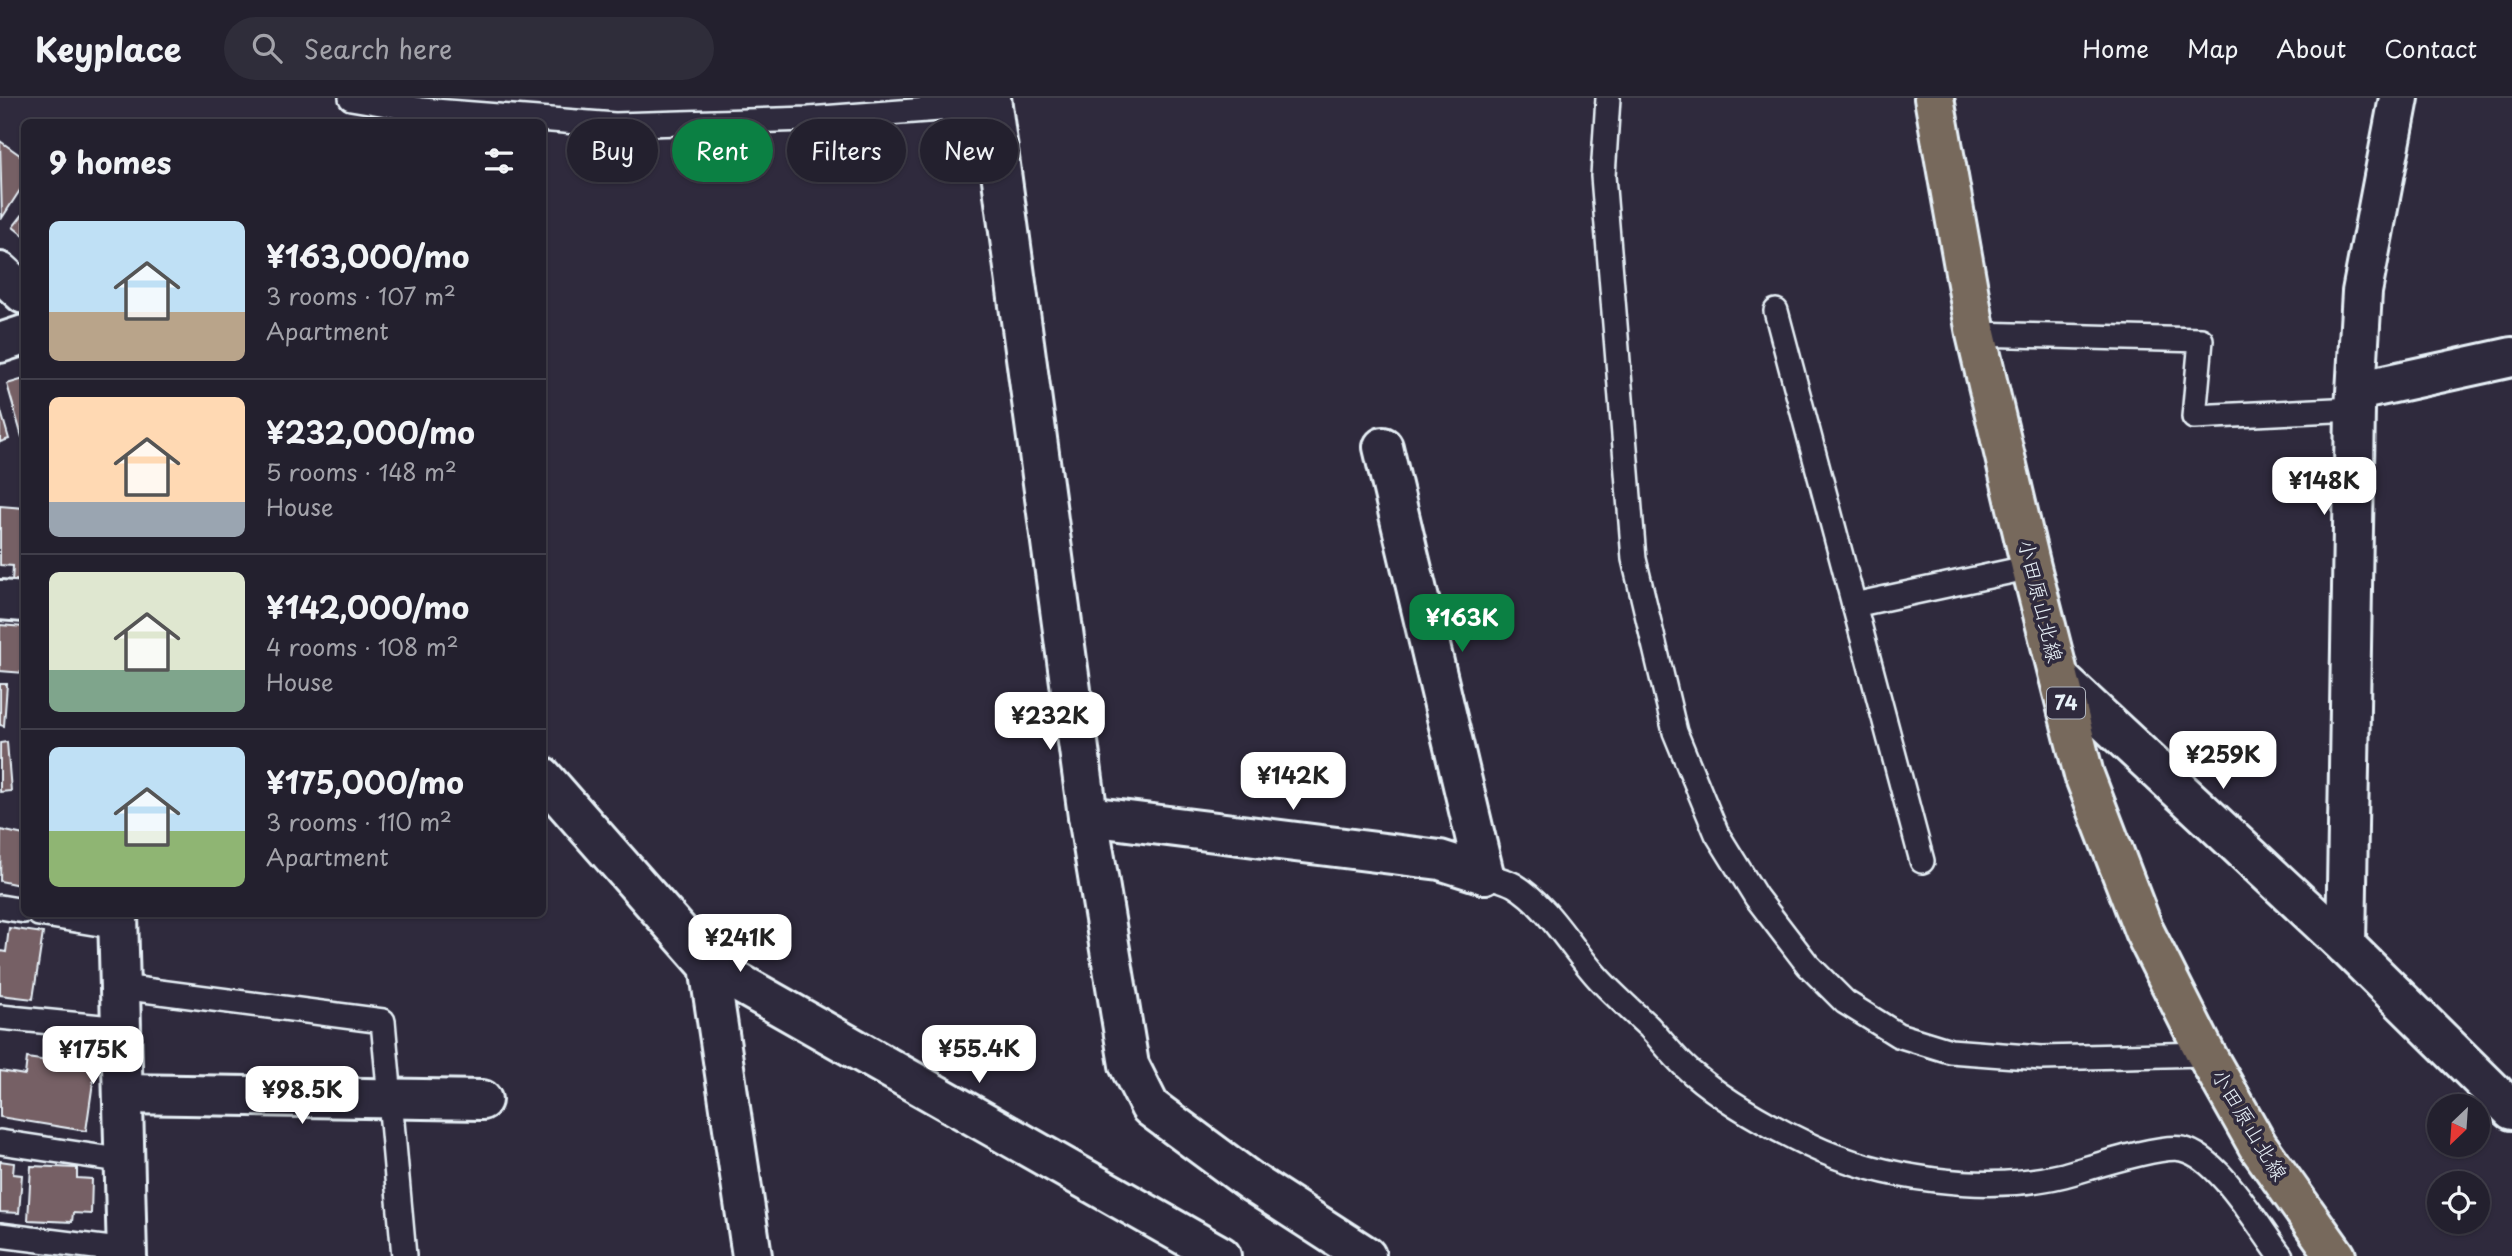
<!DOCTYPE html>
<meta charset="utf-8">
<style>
:root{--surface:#23202e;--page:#2f2d3a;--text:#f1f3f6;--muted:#a3a3aa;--line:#403e4a;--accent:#0b8043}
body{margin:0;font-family:"Playpen Sans","Klee One",sans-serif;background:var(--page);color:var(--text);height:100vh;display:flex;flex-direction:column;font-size:26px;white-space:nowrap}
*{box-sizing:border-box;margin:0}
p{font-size:23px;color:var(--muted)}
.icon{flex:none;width:38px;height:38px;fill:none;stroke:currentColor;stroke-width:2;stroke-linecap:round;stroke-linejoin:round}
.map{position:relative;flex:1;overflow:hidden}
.details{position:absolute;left:21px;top:21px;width:525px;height:798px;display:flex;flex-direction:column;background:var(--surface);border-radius:10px;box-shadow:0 2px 5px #0004,0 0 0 2px var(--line)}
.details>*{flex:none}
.guide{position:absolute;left:567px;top:21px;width:665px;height:63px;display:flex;gap:14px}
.needle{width:46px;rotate:205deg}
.tools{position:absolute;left:2427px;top:996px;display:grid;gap:14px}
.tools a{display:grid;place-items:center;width:63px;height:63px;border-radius:50%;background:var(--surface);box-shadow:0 2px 5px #0004,0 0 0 2px var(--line);font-size:35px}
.price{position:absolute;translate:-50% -60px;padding:0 16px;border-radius:14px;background:#fff;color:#222;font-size:23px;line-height:46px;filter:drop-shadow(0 2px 4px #0008)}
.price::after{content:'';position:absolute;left:50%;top:42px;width:21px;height:16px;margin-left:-10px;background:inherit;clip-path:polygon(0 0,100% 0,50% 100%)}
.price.selected{background:var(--accent);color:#fff}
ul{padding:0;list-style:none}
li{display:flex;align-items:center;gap:21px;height:175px;padding:0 28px}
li+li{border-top:2px solid var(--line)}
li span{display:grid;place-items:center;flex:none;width:196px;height:140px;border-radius:10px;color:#555}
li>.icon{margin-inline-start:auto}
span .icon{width:84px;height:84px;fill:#fffc;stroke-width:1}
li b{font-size:30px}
h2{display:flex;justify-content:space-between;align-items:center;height:84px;padding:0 28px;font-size:30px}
.chip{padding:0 24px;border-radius:32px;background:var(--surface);box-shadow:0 2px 5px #0004,0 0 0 2px var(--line);font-size:24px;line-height:63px}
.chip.selected{background:var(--accent);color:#fff}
header{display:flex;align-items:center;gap:42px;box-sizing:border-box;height:98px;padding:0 35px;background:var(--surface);border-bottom:2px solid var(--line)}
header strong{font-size:33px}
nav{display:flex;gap:38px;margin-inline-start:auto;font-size:24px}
.search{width:490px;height:63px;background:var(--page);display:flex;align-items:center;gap:18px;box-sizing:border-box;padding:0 24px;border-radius:38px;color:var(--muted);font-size:26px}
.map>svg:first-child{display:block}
.building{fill:#766065;stroke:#e8f1f8;stroke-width:2}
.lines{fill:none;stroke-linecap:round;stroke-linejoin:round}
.service-casing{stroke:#e8f1f8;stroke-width:28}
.minor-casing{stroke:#e8f1f8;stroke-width:44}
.primary-casing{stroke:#e8f1f8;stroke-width:44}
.service{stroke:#2f2a3d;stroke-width:23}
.minor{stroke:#2f2a3d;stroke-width:38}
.primary{stroke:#77695c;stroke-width:38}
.labels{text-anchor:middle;stroke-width:7;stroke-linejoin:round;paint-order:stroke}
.shield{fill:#2f2a3d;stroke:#b0b5c0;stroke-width:2}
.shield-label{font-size:19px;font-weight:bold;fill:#e8f1f8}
.street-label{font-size:21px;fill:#e8f1f8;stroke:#2f2a3d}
</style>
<header>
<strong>Keyplace</strong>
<div class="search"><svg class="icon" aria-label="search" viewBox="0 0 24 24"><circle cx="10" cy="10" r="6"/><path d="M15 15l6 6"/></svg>Search here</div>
<nav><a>Home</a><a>Map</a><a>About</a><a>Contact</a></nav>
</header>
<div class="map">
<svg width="2512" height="1158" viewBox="0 0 2512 1158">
<rect width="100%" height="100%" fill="#2f2a3d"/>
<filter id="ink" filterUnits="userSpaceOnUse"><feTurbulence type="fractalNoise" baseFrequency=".0143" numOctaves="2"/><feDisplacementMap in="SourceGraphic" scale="14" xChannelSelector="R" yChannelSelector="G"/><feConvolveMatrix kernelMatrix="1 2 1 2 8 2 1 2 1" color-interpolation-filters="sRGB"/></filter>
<g filter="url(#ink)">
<g class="building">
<polygon points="0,43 24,60 24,86 2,120"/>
<polygon points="24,115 24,138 13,129"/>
<polygon points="24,281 24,339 22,339 7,286"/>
<polygon points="0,310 9,341 0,344"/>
<polygon points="0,408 24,410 24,485 12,484 13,468 0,467"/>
<polygon points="0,527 24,529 24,575 0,573"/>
<polygon points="0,586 7,586 4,628 0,627"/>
<polygon points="7,644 11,693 0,694 0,645"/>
<polygon points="1,732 24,737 24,788 0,783"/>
<polygon points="9,830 43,835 33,901 0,897 0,853 6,854"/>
<polygon points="27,960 95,970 86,1033 0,1019 0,973 25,977"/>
<polygon points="0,1063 14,1065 13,1076 22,1077 19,1115 0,1114"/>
<polygon points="31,1068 77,1070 77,1080 92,1081 91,1116 73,1115 72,1124 28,1122"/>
</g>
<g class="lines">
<g class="service-casing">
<g id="service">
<polyline points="351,0 422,12 615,27 809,21 992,7"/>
<polyline points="1608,0 1603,78 1634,461 1675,634 1717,736 1756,799 1808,867 1845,904 1898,937 1950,953 2042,960 2206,956"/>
<polyline points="1776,213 1922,763"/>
<polyline points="1976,236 2201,242 2194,319 2355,311"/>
<polyline points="1854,507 2031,469"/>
<path d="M1484,776C1493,780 1505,782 1514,787C1549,808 1572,852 1599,881C1615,898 1632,913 1649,929C1663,944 1676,962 1692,975C1727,1005 1769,1028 1809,1047C1880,1081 1987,1096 2064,1077C2090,1070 2160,1046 2182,1051C2219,1059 2258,1128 2281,1158"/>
<polyline points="0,809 24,813"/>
<polyline points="39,816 118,829"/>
<polyline points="121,889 383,923 404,1158"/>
<polyline points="0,919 122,931"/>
<polyline points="0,1044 125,1063"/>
<polyline points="0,1137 127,1153"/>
</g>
</g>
<g class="minor-casing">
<g id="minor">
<polyline points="991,0 1088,718 1129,967 1150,1009 1250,1083 1366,1158"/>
<polyline points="0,174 24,196"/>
<polyline points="0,245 24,237"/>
<polyline points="2357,293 2512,259"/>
<polyline points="1383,349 1484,776"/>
<polyline points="0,502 24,504"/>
<polyline points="2060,581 2346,848 2512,1012"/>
<polyline points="542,678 709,868 752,1158"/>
<polyline points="1088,718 1440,762 1484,776"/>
<polyline points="118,816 127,1158"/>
<polyline points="2346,848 2355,311 2362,194 2399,0"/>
<polyline points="709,868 1221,1158"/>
<polyline points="123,996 482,1002"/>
</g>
</g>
<g class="primary-casing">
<polyline id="primary" points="1934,0 1976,236 2031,469 2084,677 2144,833 2206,956 2258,1048 2336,1158"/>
</g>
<use href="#service" class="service"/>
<use href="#minor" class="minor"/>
<use href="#primary" class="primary"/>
</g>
</g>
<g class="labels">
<rect class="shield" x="2047" y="589.5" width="38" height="31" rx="5"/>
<g class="shield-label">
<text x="2066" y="612">74</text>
</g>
<g class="street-label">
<text transform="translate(2040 503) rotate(76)" y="7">小田原山北線</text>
<text transform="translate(2249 1027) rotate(59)" y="7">小田原山北線</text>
</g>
</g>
</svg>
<div class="tools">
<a><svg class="needle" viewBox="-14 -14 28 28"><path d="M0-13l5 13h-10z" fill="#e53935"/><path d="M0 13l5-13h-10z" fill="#a3a3aa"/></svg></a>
<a><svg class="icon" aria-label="locate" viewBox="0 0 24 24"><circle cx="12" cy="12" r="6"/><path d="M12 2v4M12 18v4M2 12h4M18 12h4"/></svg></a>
</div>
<b class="price" style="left:2324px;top:419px">¥148K</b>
<b class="price selected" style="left:1462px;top:556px">¥163K</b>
<b class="price" style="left:1050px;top:654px">¥232K</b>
<b class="price" style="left:2223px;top:693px">¥259K</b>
<b class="price" style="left:1293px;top:714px">¥142K</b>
<b class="price" style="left:740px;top:876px">¥241K</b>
<b class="price" style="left:979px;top:987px">¥55.4K</b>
<b class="price" style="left:93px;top:988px">¥175K</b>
<b class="price" style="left:302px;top:1028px">¥98.5K</b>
<div class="guide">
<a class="chip">Buy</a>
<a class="chip selected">Rent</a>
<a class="chip">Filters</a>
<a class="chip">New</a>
</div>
<section class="details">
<h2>9 homes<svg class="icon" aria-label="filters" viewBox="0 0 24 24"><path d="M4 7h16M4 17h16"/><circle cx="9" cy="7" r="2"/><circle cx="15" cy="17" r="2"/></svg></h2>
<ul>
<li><span style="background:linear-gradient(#bfe0f5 65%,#b9a48a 0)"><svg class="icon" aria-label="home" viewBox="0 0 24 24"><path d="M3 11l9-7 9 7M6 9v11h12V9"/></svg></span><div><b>¥163,000/mo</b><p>3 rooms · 107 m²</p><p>Apartment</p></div></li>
<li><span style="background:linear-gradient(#ffd9b3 75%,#9aa5b1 0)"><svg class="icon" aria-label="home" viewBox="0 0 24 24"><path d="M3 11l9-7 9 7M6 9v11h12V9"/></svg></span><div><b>¥232,000/mo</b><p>5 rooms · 148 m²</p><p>House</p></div></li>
<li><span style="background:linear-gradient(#dfe7d0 70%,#7fa58c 0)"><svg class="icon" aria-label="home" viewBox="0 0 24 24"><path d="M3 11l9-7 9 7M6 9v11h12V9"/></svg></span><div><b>¥142,000/mo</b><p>4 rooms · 108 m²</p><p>House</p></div></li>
<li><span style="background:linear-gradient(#bfe0f5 60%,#8fb573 0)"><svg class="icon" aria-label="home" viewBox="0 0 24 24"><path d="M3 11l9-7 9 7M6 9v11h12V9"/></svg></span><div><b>¥175,000/mo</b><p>3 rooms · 110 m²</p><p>Apartment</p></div></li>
</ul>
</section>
</div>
